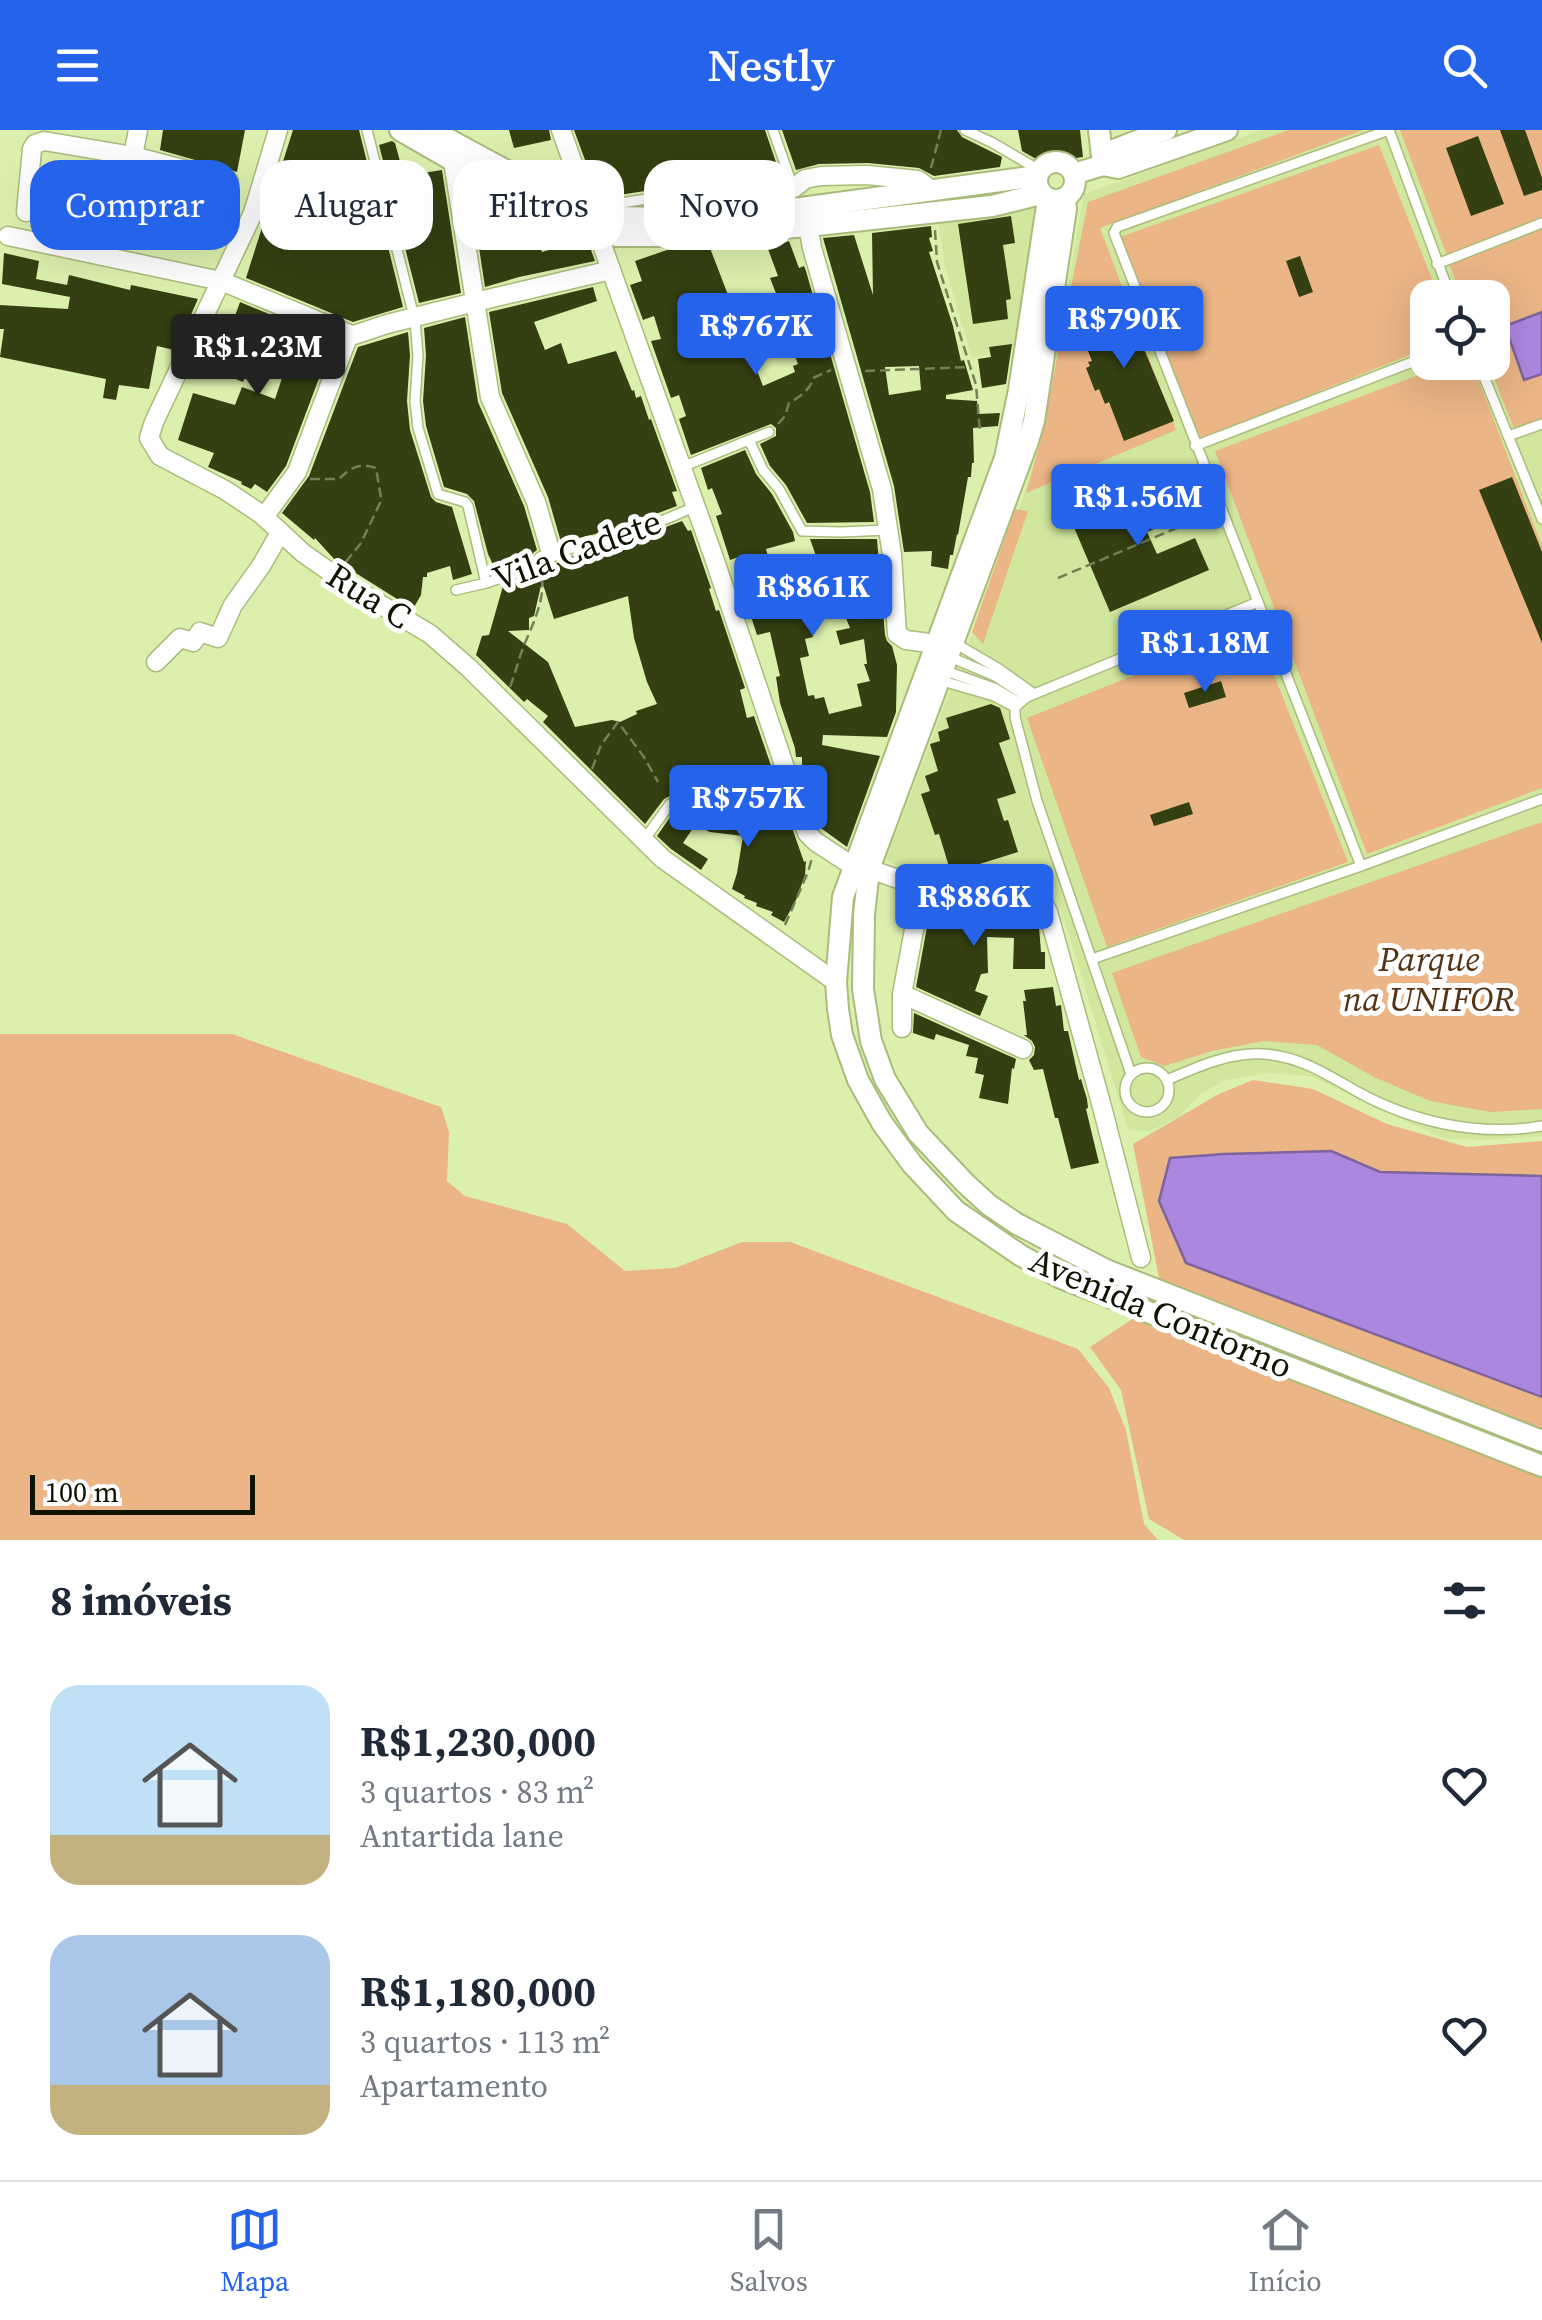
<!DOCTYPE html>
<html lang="pt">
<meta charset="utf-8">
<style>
:root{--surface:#fff;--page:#f2f2f3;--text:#1f2937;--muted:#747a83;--line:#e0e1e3;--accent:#2563eb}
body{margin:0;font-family:"Source Serif 4",serif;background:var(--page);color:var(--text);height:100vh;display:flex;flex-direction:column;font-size:38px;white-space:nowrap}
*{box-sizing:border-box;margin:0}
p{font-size:32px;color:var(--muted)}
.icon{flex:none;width:55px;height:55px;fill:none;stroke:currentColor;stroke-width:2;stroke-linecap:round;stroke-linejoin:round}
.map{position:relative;height:1410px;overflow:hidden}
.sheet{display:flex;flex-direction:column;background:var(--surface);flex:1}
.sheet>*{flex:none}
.hud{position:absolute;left:30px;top:30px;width:1000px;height:90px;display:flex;gap:20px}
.fabs{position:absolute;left:1410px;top:150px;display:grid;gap:20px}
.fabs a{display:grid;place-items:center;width:100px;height:100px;border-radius:20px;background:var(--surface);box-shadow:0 10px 40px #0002;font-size:50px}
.scale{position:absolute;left:30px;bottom:25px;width:225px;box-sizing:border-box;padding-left:10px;border:5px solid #0e1400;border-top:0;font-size:28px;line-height:35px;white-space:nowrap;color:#0e1400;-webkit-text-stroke:8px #fff;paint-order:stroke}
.price{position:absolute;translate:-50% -85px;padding:0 22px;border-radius:10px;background:var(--accent);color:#fff;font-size:32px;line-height:65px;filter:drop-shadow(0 2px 5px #0008)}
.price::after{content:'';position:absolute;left:50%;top:60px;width:30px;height:22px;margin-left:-15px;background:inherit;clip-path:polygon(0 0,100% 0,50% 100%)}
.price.selected{background:#222;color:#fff}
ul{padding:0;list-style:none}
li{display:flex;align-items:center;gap:30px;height:250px;padding:0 50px}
li span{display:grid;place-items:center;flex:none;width:280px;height:200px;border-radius:30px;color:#555}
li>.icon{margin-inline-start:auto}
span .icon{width:120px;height:120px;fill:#fffc;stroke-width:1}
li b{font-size:42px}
h2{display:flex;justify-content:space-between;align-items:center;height:120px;padding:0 50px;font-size:42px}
.tag{padding:0 35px;border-radius:30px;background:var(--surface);box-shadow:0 10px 40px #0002;font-size:35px;line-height:90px}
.tag.selected{background:var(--accent);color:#fff}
header{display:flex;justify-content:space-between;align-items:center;height:130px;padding:0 50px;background:var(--accent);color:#fff;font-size:45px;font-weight:600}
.dock{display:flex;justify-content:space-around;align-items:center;height:140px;border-top:2px solid var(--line);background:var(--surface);font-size:28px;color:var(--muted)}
.dock a{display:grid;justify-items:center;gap:5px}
.dock .selected{color:var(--accent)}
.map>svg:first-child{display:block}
.built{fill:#d0e79d;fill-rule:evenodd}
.green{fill:#ebb585}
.water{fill:#ac87e0;stroke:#7d649d;stroke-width:2.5}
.building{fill:#344011;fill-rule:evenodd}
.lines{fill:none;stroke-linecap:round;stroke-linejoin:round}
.service-casing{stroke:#a9bc7c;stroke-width:12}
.minor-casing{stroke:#a9bc7c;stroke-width:21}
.tertiary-casing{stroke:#a9bc7c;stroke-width:24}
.path{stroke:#738055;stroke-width:2.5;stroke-dasharray:10 5;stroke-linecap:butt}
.service{stroke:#fff;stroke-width:9}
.minor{stroke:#fff;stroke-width:18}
.tertiary{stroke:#fff;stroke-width:20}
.labels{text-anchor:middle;stroke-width:10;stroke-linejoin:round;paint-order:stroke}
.street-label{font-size:35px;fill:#0e1400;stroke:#fff}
.park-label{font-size:35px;font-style:italic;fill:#543415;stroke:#fff}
</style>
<header><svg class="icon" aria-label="menu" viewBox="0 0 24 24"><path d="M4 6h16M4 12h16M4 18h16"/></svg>Nestly<svg class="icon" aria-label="search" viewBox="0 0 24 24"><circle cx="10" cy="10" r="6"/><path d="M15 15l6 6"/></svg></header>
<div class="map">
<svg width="1542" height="1410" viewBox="0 0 1542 1410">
<rect width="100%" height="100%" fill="#dcf0ae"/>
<g class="built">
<path d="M1262,0H1542V1006L1484,1010L1442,1008L1310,946L1268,943L1225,950L1201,964L1179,987L1150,1001L1128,1000L1053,752L909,743L886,729L969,512L1005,426L1040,313L1084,64ZM1428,168H1492V232H1428Z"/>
<polygon points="1047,56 1053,78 1031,215 972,228 945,135 937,82 980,78"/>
</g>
<g class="green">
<polygon points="1289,0 1363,0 1100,98 1176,300 1026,363 1041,309 1088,72"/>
<polygon points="1400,0 1542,0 1542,89 1447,126"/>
<polygon points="1379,15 1439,167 1428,168 1427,218 1198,310 1120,107"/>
<polygon points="1542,98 1542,291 1515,301 1488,233 1492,232 1492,168 1462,167 1449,134"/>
<polygon points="1451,233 1472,233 1542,416 1542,658 1367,724 1215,321"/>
<polygon points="1015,379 1028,381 983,514 972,502"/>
<polygon points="1255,497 1348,732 1107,817 1027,588"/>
<polygon points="1542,692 1542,979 1490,982 1430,971 1374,947 1317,915 1264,911 1212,921 1164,936 1141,927 1112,843"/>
<polygon points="0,904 232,904 441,977 449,1002 447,1051 465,1066 567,1094 625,1141 675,1138 742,1112 790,1112 1078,1219 1109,1258 1126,1300 1144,1394 1158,1410 0,1410"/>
<polygon points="1253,950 1313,959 1387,994 1467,1017 1542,1011 1542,1410 1184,1410 1149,1389 1121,1260 1090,1217 1163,1169 1133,1014 1219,964"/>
</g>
<g class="water">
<polygon points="1542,182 1542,244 1524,250 1505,196"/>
<polygon points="1331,1021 1380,1042 1542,1046 1542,1267 1186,1133 1159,1071 1170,1028 1224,1024"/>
</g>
<g class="building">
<polygon points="163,0 245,0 237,42 160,20"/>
<polygon points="293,0 359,0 403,177 353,192 246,148"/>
<polygon points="509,0 549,0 551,10 514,18"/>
<polygon points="574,0 765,0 782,50 678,56 599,68"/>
<polygon points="782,0 957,0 962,7 1002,27 1000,37 934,46 919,38 868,33 819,34 796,40"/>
<polygon points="1018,0 1080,0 1083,27 1043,33 1022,21"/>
<polygon points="1500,0 1525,0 1542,48 1542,60 1524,66"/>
<polygon points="1478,6 1504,74 1471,86 1446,18"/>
<polygon points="392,11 395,13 404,46 442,40 461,163 419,173 379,15"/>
<polygon points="51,34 180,60 179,68 183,69 178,98 173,98 171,104 42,79 43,71 40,70 45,40 50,41"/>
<polygon points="481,63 532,92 542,122 587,109 595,131 519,147 485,157 471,65"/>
<polygon points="1011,86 1015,113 1003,115 1011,169 1006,170 1008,189 973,194 958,94"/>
<path d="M931,96L932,107L929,108L933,121L929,122L953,196L961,231L964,230L973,260L946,265V269L977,271L978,284L1000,283L998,296L973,298L974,333H972L971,347H968L958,405L957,404L953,425H950L948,439L931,436L932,421L904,422L894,356L823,108L854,105L873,165L872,103ZM919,236L921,260L889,265L885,237Z"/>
<polygon points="789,111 799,138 804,136 806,141 816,176 814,177 827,213 870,362 874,392 807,393 786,355 770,336 760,314 776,306 776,298 771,294 691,325 679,289 686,286 679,265 671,268 651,211 661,209 654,186 643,190 630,155 642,151 635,131 667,120 710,118 763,256 795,242 793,236 798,234 782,192 766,198 757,173 777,166 770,148 778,146 768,119"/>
<polygon points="4,123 39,131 36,149 67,155 69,145 130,160 131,155 198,169 189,189 186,188 183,201 174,220 157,216 149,259 119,255 116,270 103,268 106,249 0,227 4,199 0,199 0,175 68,179 70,167 2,154"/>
<polygon points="1300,126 1313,162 1299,167 1286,131"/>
<polygon points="593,157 597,171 534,192 545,220 561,213 568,234 616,221 632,261 634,260 636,268 641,266 649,290 651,289 677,361 672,362 677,376 613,400 561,412 548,367 502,263 489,182"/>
<polygon points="1127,171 1143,211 1141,212 1174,291 1124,311 1109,272 1105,274 1099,259 1095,261 1086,238 1090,236 1088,232 1092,231 1076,191"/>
<polygon points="240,172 333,211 286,336 267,362 255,354 251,359 241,354 242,352 208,337 214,323 178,310 193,263 235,275 242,257 275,269 284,242 251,230 243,252 213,240 219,224 221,225"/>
<polygon points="465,187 478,272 524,376 537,420 533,423 532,429 501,440 500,437 495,439 488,424 474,371 467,364 444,357 426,296 423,271 426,225 424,198"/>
<polygon points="408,202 410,225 407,271 410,300 431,367 436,372 452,377 472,444 453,450 450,436 427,443 427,447 423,447 421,465 413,479 335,430 315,408 314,410 282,383 309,346 358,217"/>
<polygon points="1012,214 1006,254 982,258 978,229 991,227 989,217"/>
<polygon points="745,320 756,344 772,364 793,402 795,411 766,419 776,455 804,448 810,475 806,476 813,507 805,509 809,526 800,528 808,566 814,565 815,569 824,567 829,584 862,576 857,554 870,551 864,534 867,534 864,509 840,515 836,501 850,498 837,466 831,468 810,409 877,409 885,505 887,511 892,516 897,535 896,582 887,607 823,605 822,615 880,626 847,717 818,696 810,674 807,637 802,637 802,627 796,627 795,618 780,573 776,547 780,546 770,502 757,505 748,477 755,475 744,425 730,430 716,386 722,384 712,358 708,360 701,338"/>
<polygon points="1512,347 1542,422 1542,513 1479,360"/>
<polygon points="1172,354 1186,385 1147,402 1157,424 1195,408 1209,440 1110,482 1073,395"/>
<path d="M682,391L688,401L691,400L711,458L709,459L716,481L719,480L745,558L740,560L747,588L754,586L779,659L708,658L682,660L664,669L645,694L543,592L548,586L527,569L524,572L476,525L482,506L489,505L503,456L543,443L548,435H555L562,429L617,415ZM542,451L554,489L628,466L634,508L647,552L657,574L636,581L637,584L620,592L612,590L575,597L548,532L508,501L529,500V488L534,486Z"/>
<polygon points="1221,551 1226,567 1189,578 1184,563"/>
<polygon points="991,574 1000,578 1010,609 999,613 1016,663 997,669 1004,691 1008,690 1018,722 951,743 939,704 935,705 921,664 930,661 925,646 938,641 930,614 940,611 938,602 949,598 946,588"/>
<polygon points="1189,672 1193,684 1154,696 1150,685"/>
<polygon points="708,674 767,677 784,675 804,732 806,731 805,745 796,770 784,792 771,785 773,782 756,776 757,773 744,768 745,766 732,759 737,743 743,706 710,702 695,695 683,713 708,729 701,740 671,719 657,706 675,680 685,676"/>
<polygon points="963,773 1031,777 1039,797 1041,822 1045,822 1045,839 1013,839 1014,808 987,807 988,843 981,844 975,861 988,866 980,886 916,857 931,775 963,777"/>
<polygon points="1053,857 1056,876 1061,875 1064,901 1068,901 1079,950 1081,949 1087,969 1088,978 1086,979 1099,1033 1071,1039 1058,988 1055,988 1043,939 1034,940 1029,930 1034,925 1035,917 1032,911 1024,905 1027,905 1023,871 1026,871 1024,860"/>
<polygon points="914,883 1016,929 1014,939 1012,938 1008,974 979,968 984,945 975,943 978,928 966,926 969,915 936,904 934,910 913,903"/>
</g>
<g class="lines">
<g class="service-casing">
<g id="service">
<polyline points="367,0 415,191 418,225 415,271 418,298 438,364 465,372 468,376 486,453"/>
<polyline points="773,0 793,57"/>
<polyline points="965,0 993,13 1039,40"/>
<polyline points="1389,0 1451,168"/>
<polyline points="590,78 678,64 794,58"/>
<polyline points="1437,134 1542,93"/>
<polyline points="1478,232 1542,389"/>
<polyline points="1508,306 1542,294"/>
<polyline points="749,310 763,340 779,359 802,401 841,402 887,400"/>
<polyline points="1195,316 1428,226"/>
<polyline points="682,337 769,302"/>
<path d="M456,460L486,453L540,435V427C560,419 583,417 603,411C635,402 666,390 696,376"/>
<polyline points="953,512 999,539 1034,564"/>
<polyline points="950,527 995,546 1027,567"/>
<polyline points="943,540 994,558 1018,572"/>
<polyline points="939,550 994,566 1015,577"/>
<polyline points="644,710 670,674 683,668 708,666 767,669 794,666"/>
<polyline points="1361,736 1114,103 1117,97 1389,0"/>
<polyline points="1092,829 1361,736 1542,669"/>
<circle cx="1147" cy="960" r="22"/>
<polyline points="1131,944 1037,671 1015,587 1015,577 1027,567 1258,472"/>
<path d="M1167,950C1197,937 1230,922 1263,924C1299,926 1326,944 1356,961C1412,992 1478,1007 1542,996"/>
</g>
</g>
<g class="minor-casing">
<g id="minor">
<polyline points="278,0 253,83 154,292 149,308 160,326 225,360 261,384 303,423 353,458 430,504 469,538 663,729 836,852"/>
<polyline points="561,0 713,425 807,703 816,712 845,731 922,757 1027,759 1041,769 1048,782 1101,973 1141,1128"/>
<polyline points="133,26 138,0"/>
<polyline points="453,31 490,267 536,372 551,423"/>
<polyline points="794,58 805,49 821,46 867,45 918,50 930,59"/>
<polyline points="26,82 32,19 35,14 44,11 133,26 229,51"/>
<polyline points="808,96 812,118 882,359 892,425 897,504 906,510 937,514"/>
<polyline points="8,106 221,151 352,205"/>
<polyline points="264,387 297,342 348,207 387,194 475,172 611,140"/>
<polyline points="156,532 180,508 193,512 200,502 218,508 233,475 261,436 280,403"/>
<polyline points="902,864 1023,919"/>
<polyline points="902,898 902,864 922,757"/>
</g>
</g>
<g class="tertiary-casing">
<g id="tertiary">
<polyline points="400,0 535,78 561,89 594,97 616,106 683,106 808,96 992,76 1041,64"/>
<polyline points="431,0 583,82 593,95"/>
<polyline points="1099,0 1103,35"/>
<circle cx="1056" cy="51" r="19"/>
<polyline points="1103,35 1111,21 1166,0"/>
<polyline points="1074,44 1103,35 1118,38 1227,0"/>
<polyline points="1065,68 1066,79 1034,291 1028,311 869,739 864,785 863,859 871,911 885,949 918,1003 965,1053 989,1075 1017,1094 1106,1140 1542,1311"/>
<polyline points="1048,69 1019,260 1005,328 843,767 836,852 838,879 842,905 858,950 882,993 912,1034 956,1081 1020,1125 1061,1148 1542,1336"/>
<polyline points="594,97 616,87 661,88 801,78 1037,46"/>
</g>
</g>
<g class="path">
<polyline points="931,38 941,0"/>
<polyline points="935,100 937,132 976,255 980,302"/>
<polyline points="865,241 971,237"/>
<path d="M778,294L785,286L789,273C800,267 811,259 813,248L831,240"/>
<path d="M310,349H339C350,338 360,332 376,338L381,368L380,373L361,413L345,433"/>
<polyline points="1058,448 1210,384"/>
<path d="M510,557C515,544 518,531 523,518C532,495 545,472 542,446"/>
<polyline points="592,639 601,615 618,592 644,627 658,652"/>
<polyline points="785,795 808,742 812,728"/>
</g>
<use href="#service" class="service"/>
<use href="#minor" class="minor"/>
<use href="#tertiary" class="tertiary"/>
</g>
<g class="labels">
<g class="street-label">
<text transform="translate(577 420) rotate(-20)" y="12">Vila Cadete</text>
<text transform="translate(369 466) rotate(32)" y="12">Rua C</text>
<text transform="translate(1161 1183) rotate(23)" y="12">Avenida Contorno</text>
</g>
<g class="park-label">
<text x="1429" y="841">Parque<tspan x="1429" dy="40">na UNIFOR</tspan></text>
</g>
</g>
</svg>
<div class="fabs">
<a><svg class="icon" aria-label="locate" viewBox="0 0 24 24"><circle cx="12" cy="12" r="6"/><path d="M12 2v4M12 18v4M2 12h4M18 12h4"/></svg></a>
</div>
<div class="scale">100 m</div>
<b class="price" style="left:1124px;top:241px">R$790K</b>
<b class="price" style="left:756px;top:248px">R$767K</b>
<b class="price selected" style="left:258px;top:269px">R$1.23M</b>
<b class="price" style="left:1138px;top:419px">R$1.56M</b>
<b class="price" style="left:813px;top:509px">R$861K</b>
<b class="price" style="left:1205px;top:565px">R$1.18M</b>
<b class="price" style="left:748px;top:720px">R$757K</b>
<b class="price" style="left:974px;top:819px">R$886K</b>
<div class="hud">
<a class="tag selected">Comprar</a>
<a class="tag">Alugar</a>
<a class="tag">Filtros</a>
<a class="tag">Novo</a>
</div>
</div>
<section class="sheet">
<h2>8 imóveis<svg class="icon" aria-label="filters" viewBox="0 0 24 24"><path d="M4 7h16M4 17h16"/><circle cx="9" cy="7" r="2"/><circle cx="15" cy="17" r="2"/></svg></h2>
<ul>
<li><span style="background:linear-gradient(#bfe0f5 75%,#c2b280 0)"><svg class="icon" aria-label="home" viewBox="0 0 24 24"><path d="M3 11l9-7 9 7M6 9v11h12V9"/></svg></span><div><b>R$1,230,000</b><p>3 quartos · 83 m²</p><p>Antartida lane</p></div><svg class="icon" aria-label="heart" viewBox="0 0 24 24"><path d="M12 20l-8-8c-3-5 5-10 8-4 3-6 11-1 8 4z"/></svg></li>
<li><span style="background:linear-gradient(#a9c7e8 75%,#c2b280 0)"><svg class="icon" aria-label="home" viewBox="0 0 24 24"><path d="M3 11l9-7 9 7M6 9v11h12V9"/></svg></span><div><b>R$1,180,000</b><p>3 quartos · 113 m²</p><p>Apartamento</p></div><svg class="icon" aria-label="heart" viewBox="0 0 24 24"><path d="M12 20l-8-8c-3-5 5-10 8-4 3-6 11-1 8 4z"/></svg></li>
</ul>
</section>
<nav class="dock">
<a class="selected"><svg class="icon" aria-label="map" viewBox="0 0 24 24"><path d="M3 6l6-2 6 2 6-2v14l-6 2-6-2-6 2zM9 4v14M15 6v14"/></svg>Mapa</a>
<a><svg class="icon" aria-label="saved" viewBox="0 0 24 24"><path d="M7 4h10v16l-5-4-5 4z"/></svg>Salvos</a>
<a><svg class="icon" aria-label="home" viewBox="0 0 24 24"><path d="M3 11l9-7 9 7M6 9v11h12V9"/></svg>Início</a>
</nav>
